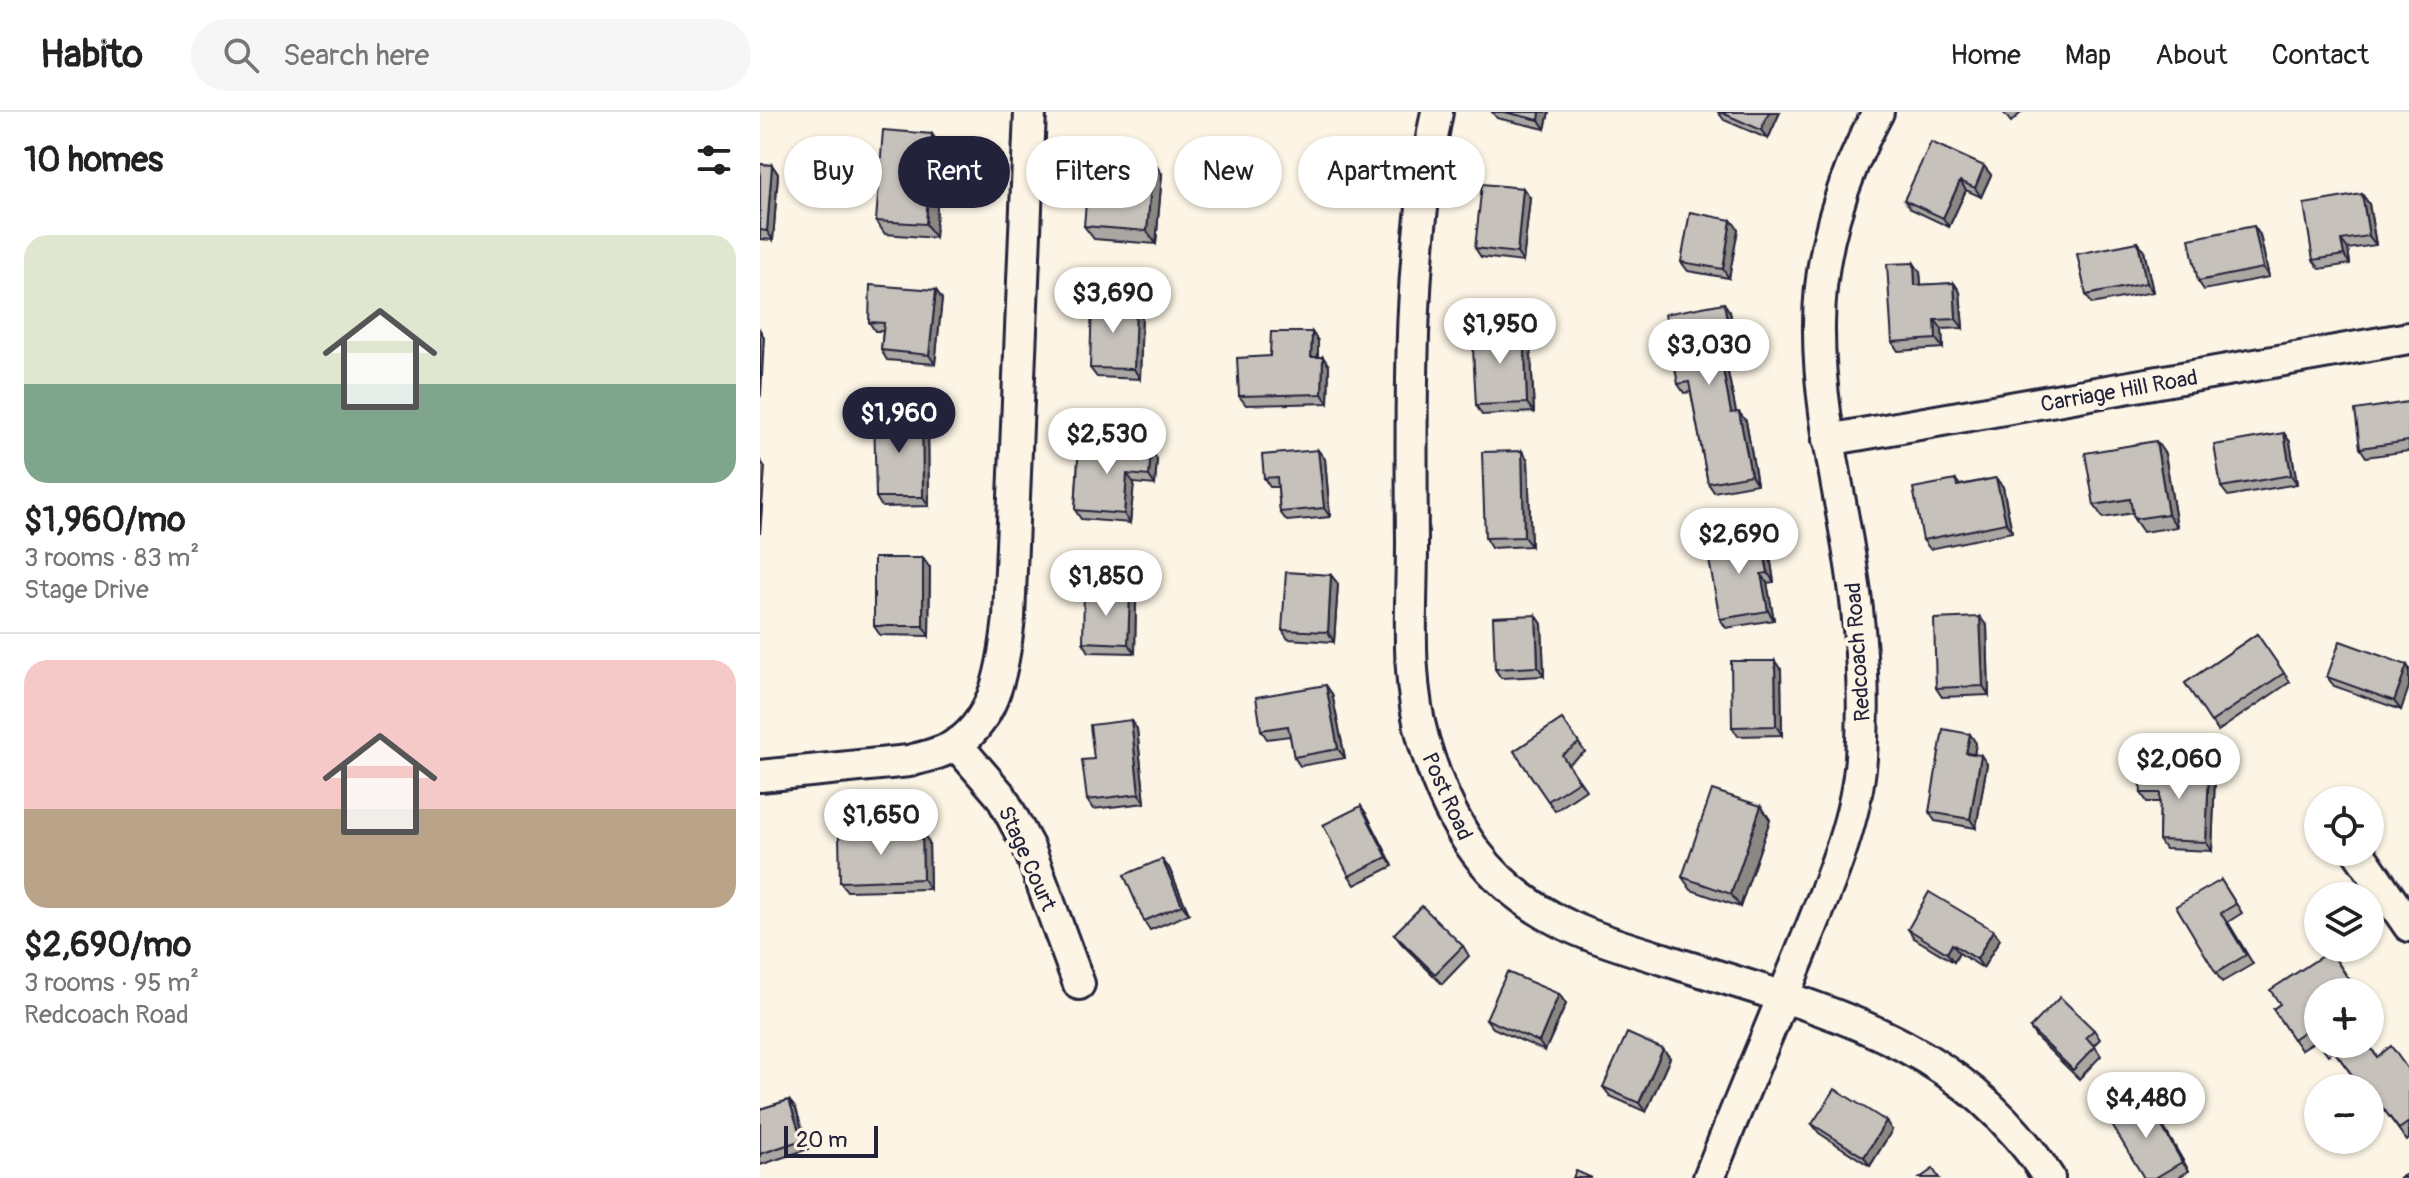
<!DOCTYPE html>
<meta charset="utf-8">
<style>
:root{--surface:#fff;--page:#f6f6f6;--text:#222;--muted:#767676;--line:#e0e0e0;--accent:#22223b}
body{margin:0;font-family:Pangolin,sans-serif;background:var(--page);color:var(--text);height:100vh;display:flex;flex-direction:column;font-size:30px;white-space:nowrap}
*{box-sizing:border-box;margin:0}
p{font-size:26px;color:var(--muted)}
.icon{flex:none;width:44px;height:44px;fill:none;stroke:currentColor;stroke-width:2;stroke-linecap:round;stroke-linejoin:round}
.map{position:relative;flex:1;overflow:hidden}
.drawer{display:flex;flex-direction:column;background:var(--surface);width:760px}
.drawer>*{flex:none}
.hud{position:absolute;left:24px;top:24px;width:760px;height:72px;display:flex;gap:16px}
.buttons{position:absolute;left:1544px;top:674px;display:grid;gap:16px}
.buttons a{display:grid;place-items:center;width:80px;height:80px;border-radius:50%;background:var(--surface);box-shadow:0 2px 6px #0004;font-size:40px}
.scale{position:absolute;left:24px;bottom:20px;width:94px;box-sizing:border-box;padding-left:8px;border:4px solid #22223b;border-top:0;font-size:22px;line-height:28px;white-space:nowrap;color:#22223b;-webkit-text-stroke:6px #fcf5e5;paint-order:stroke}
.price{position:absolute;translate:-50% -68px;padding:0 18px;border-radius:28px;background:#fff;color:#222;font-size:26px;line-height:52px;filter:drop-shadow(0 2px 4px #0008)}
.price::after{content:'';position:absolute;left:50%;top:48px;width:24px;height:18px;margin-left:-12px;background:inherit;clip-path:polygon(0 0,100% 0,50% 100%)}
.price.current{background:var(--accent);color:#fff}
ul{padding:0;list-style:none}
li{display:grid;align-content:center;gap:16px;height:424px;padding:0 24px}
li+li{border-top:2px solid var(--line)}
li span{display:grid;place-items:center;height:248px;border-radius:24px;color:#555}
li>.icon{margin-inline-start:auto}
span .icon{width:144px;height:144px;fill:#fffc;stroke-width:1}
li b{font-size:34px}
h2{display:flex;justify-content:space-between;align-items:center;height:96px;padding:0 24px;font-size:34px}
.chip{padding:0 28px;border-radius:36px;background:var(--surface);box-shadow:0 2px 6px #0004;font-size:28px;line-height:72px}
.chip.current{background:var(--accent);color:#fff}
header{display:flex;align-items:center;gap:48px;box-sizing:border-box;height:112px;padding:0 40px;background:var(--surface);border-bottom:2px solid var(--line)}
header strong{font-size:38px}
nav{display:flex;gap:44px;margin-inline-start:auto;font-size:28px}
.search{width:560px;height:72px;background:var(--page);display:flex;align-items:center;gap:20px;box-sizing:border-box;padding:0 28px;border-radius:44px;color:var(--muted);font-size:30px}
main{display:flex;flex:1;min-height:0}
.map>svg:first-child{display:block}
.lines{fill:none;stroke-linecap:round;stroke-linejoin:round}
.street-casing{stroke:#22223b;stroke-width:36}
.street{stroke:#fcf5e5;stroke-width:30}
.wall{fill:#aaa6a1;stroke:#22223b;stroke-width:2}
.shaded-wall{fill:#8b8783;stroke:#22223b;stroke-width:2}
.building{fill:#c6c1bb;stroke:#22223b;stroke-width:2}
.labels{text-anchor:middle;stroke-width:8;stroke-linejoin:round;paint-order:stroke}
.street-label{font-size:22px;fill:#22223b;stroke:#fcf5e5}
</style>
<header>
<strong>Habito</strong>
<div class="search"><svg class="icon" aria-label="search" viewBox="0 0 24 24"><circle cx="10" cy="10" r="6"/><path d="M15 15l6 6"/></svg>Search here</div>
<nav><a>Home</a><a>Map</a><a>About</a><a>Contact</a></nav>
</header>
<main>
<section class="drawer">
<h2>10 homes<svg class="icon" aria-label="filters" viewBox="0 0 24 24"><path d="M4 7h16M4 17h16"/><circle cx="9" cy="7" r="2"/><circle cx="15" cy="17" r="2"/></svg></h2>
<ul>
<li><span style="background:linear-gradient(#dfe7d0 60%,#7fa58c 0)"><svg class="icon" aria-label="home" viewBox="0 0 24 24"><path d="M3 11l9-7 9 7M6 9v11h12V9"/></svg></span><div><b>$1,960/mo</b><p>3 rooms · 83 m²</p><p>Stage Drive</p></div></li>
<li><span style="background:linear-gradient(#f6c9c9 60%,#b9a48a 0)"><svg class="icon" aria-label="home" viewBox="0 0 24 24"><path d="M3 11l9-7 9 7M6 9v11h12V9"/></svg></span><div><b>$2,690/mo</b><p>3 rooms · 95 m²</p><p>Redcoach Road</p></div></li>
</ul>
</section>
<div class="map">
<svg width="1649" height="1066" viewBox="0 0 1649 1066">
<rect width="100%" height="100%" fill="#fcf5e5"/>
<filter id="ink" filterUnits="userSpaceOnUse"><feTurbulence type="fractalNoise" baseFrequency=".0125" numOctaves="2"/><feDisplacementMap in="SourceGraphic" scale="16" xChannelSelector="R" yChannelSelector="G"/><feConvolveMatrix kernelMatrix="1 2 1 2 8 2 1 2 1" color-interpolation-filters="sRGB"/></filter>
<g filter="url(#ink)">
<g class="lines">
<g class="street-casing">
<g id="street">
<path d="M677,0C648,141 651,287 652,430C652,496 645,566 664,630C690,716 728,777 811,815C841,829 874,838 906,848C1055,896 1198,924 1289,1066"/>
<polyline points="1068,328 1649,226"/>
<polyline points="196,632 241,684 269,736 319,872"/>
<path d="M0,664L149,649C164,645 183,641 197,632C237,605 244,550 249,506L270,0"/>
<polyline points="1598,740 1649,814"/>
<path d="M949,1066C979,989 1012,913 1043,836C1067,776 1096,712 1101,646C1106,576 1100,504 1088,435C1076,363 1059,292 1059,219C1058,143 1081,67 1118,0"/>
</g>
</g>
<use href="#street" class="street"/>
</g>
<g class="wall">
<polygon points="732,0 789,0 785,17 737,6"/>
<polygon points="958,0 1020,0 1008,27 964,8"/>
<polygon points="1243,0 1262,0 1251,10"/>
<polygon points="172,22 181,35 175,126 125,122 116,109"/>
<polygon points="0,52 12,53 18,62 13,128 0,127"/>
<polygon points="1224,54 1231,63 1221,85 1206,78 1189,115 1151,97 1144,88"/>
<polygon points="402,62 396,132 334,127 324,114"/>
<polygon points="1602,82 1609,92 1616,133 1588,137 1590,152 1560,157 1553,148"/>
<polygon points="770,86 763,150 721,145 715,136"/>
<polygon points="971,108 978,117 969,166 928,159 921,150"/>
<polygon points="1500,123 1509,165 1444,178 1438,169"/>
<polygon points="1378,130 1384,139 1393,180 1332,192 1326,183"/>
<polygon points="1160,160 1161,173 1194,171 1200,180 1203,216 1182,217 1183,236 1138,239 1132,230"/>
<polygon points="176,178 182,187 175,252 127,248 121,238 123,219 115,219 109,210"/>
<polygon points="382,199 380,267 337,265 330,256"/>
<polygon points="970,200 980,254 967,256 976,300 986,309 997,372 954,380 948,371 931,280 924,281 918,272"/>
<polygon points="764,216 770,225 774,300 722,303 716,293"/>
<polygon points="552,220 558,229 558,245 563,245 569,254 568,291 486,293 479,284 510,244"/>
<polygon points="1649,292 1649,339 1606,345 1600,336"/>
<polygon points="168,309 169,394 122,395 116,385"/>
<polygon points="1524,321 1530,330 1537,372 1468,384 1461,375"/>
<polygon points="319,332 397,347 395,373 374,371 370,411 321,407 315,398"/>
<polygon points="762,339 768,348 771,434 731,436 725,426"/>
<polygon points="1405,342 1417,415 1383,420 1374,407 1373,401 1343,406 1334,393"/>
<polygon points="565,347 570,405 527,409 520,400 518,375 510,375 504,366"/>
<polygon points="1236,366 1243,375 1252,420 1170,437 1163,428 1196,368 1200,373"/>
<polygon points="1008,431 1014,470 1007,471 1014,508 966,516 960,507"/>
<polygon points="170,456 169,524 120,523 114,514"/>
<polygon points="571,463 578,472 574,530 528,527 522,518"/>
<polygon points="376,490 375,541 329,540 323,530"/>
<polygon points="776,503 782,512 784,564 741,566 735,557"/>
<polygon points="1227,514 1229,583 1182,585 1176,576"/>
<polygon points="1497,522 1530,570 1458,619 1425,571"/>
<polygon points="1647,553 1641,598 1574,574 1567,565"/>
<polygon points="1021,558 1022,623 978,624 972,615"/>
<polygon points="572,582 585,646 540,654 534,645 530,624 507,627 501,618"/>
<polygon points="802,607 825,640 808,652 826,678 795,699 754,639"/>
<polygon points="377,617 385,691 333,697 327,688 334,647"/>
<polygon points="1216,631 1214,642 1227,652 1216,716 1175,709 1169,700"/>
<polygon points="1455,665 1452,739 1405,737 1399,728 1400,690 1387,690 1381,681"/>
<polygon points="601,694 607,703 633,754 595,773 589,764"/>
<polygon points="1001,694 1010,708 980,795 931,778 922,765"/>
<polygon points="162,721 169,730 170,777 87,779 80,770"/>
<polygon points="409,756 429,802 390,818 384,809"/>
<polygon points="1461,768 1482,801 1468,810 1493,852 1462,870 1456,861"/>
<polygon points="1148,817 1233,818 1240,827 1223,856 1199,841 1194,850 1154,826"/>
<polygon points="634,822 703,834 709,844 682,872 641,831"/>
<polygon points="1570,839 1598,880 1558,880 1557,928 1541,938 1513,897 1520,892"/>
<polygon points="799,882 806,892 785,939 733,916 726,907"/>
<polygon points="1270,916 1334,918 1340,927 1334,933 1341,944 1319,967 1276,925"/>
<polygon points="1560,932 1609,932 1617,945 1649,959 1649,1027 1647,1029 1625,999 1621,1002 1574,939 1568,943"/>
<polygon points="903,937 910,946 886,1000 850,984 843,975"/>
<polygon points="1386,986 1429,1059 1417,1066 1384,1066"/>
<polygon points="29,988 36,997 48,1037 0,1053 0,997"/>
<polygon points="1052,1012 1132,1018 1110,1054 1059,1021"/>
</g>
<g class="shaded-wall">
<polygon points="780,0 789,0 785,17 779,8"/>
<polygon points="1009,0 1020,0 1008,27 1001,18"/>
<polygon points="172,22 181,35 175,126 166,112"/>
<polygon points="393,49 402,62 396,132 387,119"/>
<polygon points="12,53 18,62 13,128 7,119"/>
<polygon points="1224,54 1231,63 1221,85 1215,76"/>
<polygon points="1200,69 1206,78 1189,115 1183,106"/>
<polygon points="763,76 770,86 763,150 757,141"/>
<polygon points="1602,82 1609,92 1616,133 1609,124"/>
<polygon points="971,108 978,117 969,166 963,157"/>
<polygon points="1494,114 1500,123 1509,165 1503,156"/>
<polygon points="1581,128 1588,137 1590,152 1584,143"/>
<polygon points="1378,130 1384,139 1393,180 1386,171"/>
<polygon points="1154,151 1160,160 1162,182 1155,173"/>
<polygon points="1194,171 1200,180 1203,216 1196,207"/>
<polygon points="176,178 182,187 175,252 169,243"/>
<polygon points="376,190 382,199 380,267 374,257"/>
<polygon points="964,191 970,200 980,254 974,245"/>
<polygon points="1175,208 1182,217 1183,236 1176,227"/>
<polygon points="764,216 770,225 774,300 767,291"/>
<polygon points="0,218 4,225 1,282 0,280"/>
<polygon points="552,220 558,229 558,254 551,245"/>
<polygon points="563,245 569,254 568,291 562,282"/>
<polygon points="961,247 967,256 978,310 971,301"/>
<polygon points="162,300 168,309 169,394 163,385"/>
<polygon points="979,300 986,309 997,372 991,363"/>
<polygon points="1524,321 1530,330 1537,372 1531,363"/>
<polygon points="1396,329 1405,342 1417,415 1408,402"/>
<polygon points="391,338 397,347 395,373 389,364"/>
<polygon points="558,338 565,347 570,405 564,396"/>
<polygon points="762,339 768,348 771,434 764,425"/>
<polygon points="0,348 5,355 0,422"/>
<polygon points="367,362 374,371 370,411 364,402"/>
<polygon points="1236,366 1243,375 1252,420 1246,411"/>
<polygon points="1001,422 1008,431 1014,470 1008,461"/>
<polygon points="163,446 170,456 169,524 163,514"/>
<polygon points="1001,462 1007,471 1014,508 1008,499"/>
<polygon points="571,463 578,472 574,530 568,520"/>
<polygon points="370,481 376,490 375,541 368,532"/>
<polygon points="776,503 782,512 784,564 778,555"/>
<polygon points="1220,505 1227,514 1229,583 1223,574"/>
<polygon points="1015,549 1021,558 1022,623 1016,614"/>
<polygon points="1647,553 1649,556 1649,575 1641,598 1634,589"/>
<polygon points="566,573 572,582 585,646 578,637"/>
<polygon points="371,608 377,617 385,691 379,682"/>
<polygon points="1210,622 1216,631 1213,650 1206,641"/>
<polygon points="1221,643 1227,652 1216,716 1210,707"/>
<polygon points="1449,656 1455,665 1452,739 1446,730"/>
<polygon points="601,694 607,703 633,754 627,745"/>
<polygon points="1001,694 1010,708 980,795 971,782"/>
<polygon points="162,721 169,730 170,777 163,767"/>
<polygon points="402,747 409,756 429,802 422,793"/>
<polygon points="1233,818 1240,827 1223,856 1217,847"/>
<polygon points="1192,832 1199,841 1194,850 1187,841"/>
<polygon points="799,882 806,892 785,939 779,930"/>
<polygon points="903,937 910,946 886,1000 879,991"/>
<polygon points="1386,986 1392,995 1429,1059 1422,1050"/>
<polygon points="29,988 36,997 48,1037 42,1028"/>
<polygon points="1126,1009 1132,1018 1110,1054 1104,1045"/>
</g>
<g class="building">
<polygon points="744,0 780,0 779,8"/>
<polygon points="960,0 1009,0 1001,18"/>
<polygon points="123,18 172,22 166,112 116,109"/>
<polygon points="1171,30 1224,54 1215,76 1200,69 1183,106 1144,88"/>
<polygon points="330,43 393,49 387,119 324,114"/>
<polygon points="0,52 12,53 7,119 0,118"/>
<polygon points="722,72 763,76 757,141 715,136"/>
<polygon points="1602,82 1609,124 1581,128 1584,143 1553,148 1544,92"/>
<polygon points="930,100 971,108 963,157 921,150"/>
<polygon points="1494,114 1503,156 1438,169 1429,127"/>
<polygon points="1378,130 1386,171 1326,183 1317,142"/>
<polygon points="1154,151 1155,173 1194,171 1196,207 1175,208 1176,227 1132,230 1127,152"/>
<polygon points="110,173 176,178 169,243 121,238 124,211 109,210"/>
<polygon points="332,188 376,190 374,257 330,256"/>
<polygon points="964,191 974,245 961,247 971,301 979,300 991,363 948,371 929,270 918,272 905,202"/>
<polygon points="764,216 767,291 716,293 712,218"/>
<polygon points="511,220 552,220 551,245 563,245 562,282 479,284 477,246 510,244"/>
<polygon points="1648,290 1649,329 1600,336 1595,298"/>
<polygon points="162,300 163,385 116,385 114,301"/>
<polygon points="1524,321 1531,363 1461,375 1454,333"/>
<polygon points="1396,329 1408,402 1374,407 1370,387 1334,393 1325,341"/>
<polygon points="319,332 391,338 389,364 367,362 364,402 315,398"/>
<polygon points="558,338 564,396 520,400 517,365 504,366 502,343"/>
<polygon points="762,339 764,425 725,426 722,340"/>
<polygon points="1236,366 1246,411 1163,428 1153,376 1196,368 1197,374"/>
<polygon points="1001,422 1008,461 1001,462 1008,499 960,507 946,432"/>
<rect x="114" y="446" width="49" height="68"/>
<polygon points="526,460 571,463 568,520 522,518"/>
<polygon points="324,480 370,481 368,532 323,530"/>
<polygon points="776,503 778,555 735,557 733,505"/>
<polygon points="1220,505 1223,574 1176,576 1174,507"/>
<polygon points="1497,522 1524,561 1451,610 1425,571"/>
<polygon points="1580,529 1647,553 1634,589 1567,565"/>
<polygon points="971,549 1015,549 1016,614 972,615"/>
<polygon points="566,573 578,637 534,645 528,614 501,618 496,585"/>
<polygon points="802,607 819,631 802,643 819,669 788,689 754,639"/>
<polygon points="371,608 379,682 327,688 322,648 334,647 330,613"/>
<polygon points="1183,617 1210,622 1206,641 1221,643 1210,707 1169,700"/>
<polygon points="1380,654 1449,656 1446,730 1399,728 1400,681 1381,681"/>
<polygon points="952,678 1001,694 971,782 922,765"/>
<polygon points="601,694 627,745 589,764 563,713"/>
<polygon points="162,721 163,767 80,770 79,723"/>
<polygon points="402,747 422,793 384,809 364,763"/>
<polygon points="1461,768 1476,792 1461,801 1486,843 1456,861 1416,794"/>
<polygon points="1169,780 1233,818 1217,847 1192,832 1187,841 1148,817"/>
<polygon points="662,794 703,834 675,862 634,822"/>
<polygon points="1570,839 1593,874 1583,880 1558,880 1558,930 1549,916 1533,927 1513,897 1520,892 1510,878"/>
<polygon points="747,860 799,882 779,930 726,907"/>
<polygon points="1300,885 1334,918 1326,925 1335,935 1313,958 1270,916"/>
<polygon points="867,921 903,937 879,991 843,975"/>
<polygon points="1569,932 1608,932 1617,945 1631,934 1649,959 1649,1010 1639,1017 1616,987 1613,990 1610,987 1610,976 1602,976"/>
<polygon points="1075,977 1126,1009 1104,1045 1052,1012"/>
<polygon points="1386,986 1422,1050 1395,1066 1384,1066 1349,1008"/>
<polygon points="29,988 42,1028 0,1042 0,997"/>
<polygon points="1173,1057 1179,1066 1160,1066"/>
<polygon points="816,1059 832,1066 813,1066"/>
<polygon points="1649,1061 1649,1066 1639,1066"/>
</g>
</g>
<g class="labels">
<g class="street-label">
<text transform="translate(1359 278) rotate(-10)" y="8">Carriage Hill Road</text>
<text transform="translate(1097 540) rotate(-94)" y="8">Redcoach Road</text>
<text transform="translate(688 684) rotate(66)" y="8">Post Road</text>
<text transform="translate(268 746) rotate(66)" y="8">Stage Court</text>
</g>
</g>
</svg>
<div class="buttons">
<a><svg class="icon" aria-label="locate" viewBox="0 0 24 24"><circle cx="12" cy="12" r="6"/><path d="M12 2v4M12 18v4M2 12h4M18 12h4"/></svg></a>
<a><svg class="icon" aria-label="layers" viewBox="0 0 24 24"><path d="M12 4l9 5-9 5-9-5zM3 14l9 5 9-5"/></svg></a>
<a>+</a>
<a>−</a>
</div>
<div class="scale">20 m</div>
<b class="price" style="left:353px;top:223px">$3,690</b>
<b class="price" style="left:740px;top:254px">$1,950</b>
<b class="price" style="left:949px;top:275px">$3,030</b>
<b class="price current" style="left:139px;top:343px">$1,960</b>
<b class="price" style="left:347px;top:364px">$2,530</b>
<b class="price" style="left:979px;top:464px">$2,690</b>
<b class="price" style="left:346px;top:506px">$1,850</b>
<b class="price" style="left:1419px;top:689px">$2,060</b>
<b class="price" style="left:121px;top:745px">$1,650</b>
<b class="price" style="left:1386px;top:1028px">$4,480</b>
<div class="hud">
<a class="chip">Buy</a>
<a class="chip current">Rent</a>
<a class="chip">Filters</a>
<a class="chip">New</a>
<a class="chip">Apartment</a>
</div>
</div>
</main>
